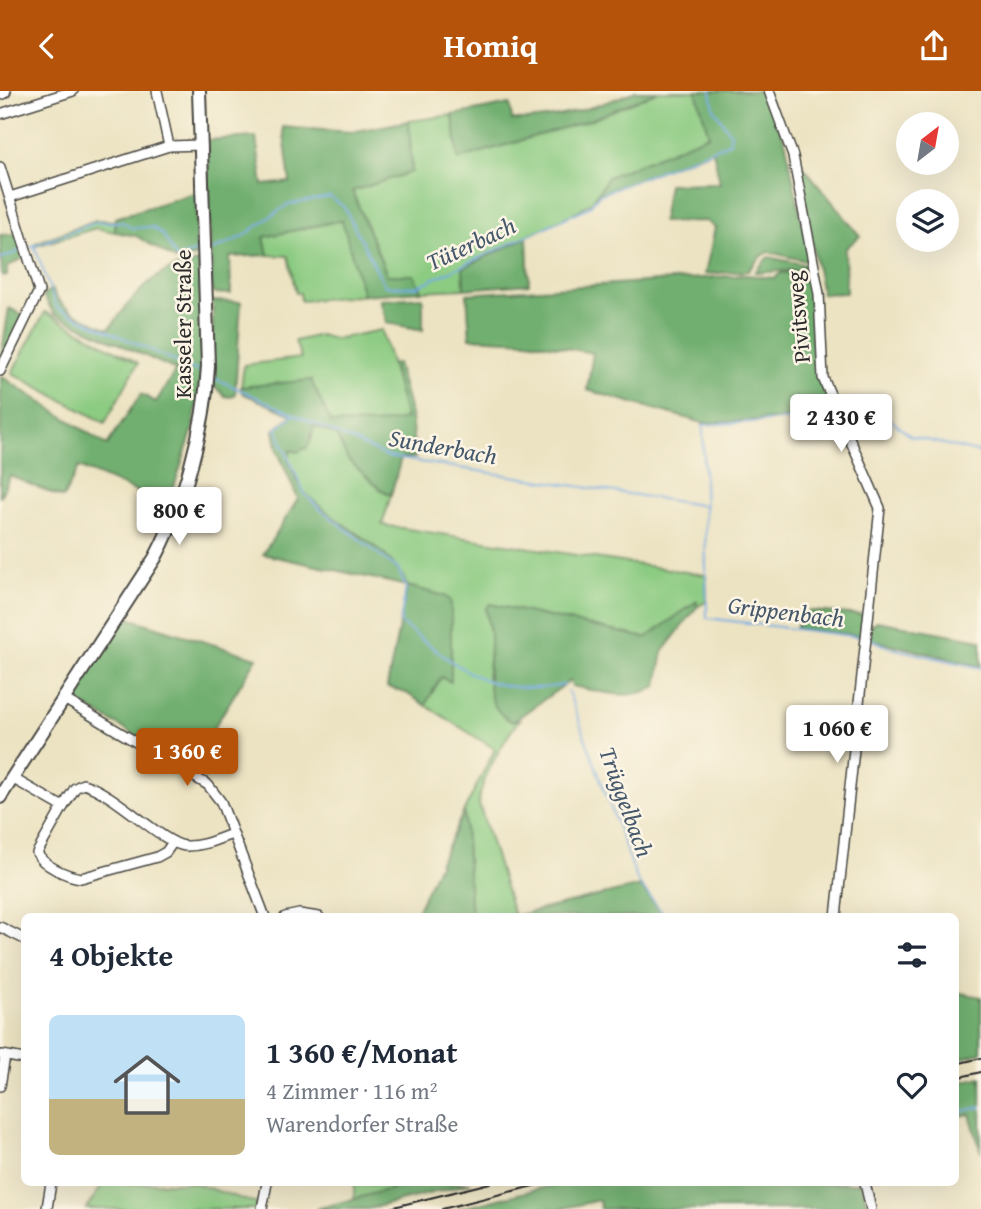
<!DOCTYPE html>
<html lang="de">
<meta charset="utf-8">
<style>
:root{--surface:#fff;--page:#f6f6f7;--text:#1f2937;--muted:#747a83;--line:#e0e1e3;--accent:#b45309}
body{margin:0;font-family:"Gentium Book Plus",serif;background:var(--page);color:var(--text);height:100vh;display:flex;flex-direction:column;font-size:26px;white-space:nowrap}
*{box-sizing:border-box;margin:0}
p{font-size:23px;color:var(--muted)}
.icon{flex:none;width:38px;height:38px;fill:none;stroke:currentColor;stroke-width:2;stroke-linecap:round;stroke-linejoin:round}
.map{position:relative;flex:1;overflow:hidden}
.details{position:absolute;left:21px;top:822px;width:938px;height:273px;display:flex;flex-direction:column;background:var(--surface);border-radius:10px;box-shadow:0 7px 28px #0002}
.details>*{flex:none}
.needle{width:46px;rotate:31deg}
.tools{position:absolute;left:896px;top:21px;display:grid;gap:14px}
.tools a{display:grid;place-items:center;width:63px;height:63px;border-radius:50%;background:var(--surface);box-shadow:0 7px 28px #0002;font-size:35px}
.price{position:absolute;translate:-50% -60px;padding:0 16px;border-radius:7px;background:#fff;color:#222;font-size:23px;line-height:46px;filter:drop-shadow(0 2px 4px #0008)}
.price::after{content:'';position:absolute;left:50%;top:42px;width:21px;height:16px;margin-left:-10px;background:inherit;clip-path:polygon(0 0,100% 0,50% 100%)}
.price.active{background:var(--accent);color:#fff}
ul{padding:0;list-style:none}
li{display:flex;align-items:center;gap:21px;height:175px;padding:0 28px}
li+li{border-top:2px solid var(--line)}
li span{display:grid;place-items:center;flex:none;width:196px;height:140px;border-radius:10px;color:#555}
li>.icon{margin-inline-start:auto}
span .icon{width:84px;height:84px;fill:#fffc;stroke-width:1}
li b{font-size:30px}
h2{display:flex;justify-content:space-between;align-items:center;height:84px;padding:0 28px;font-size:30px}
header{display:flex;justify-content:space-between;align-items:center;height:91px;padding:0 28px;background:var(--accent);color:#fff;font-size:32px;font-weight:800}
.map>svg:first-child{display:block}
.green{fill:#8ccb82;stroke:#5c7b56;stroke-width:2}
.forest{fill:#71af70;stroke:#4e6d4e;stroke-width:2}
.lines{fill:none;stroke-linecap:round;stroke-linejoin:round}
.stream{stroke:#74abe2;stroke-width:2}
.street-casing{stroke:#484742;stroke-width:12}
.secondary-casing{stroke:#484742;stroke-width:16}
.primary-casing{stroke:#484742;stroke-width:18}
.street{stroke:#fff;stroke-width:9}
.secondary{stroke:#fff;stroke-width:12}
.primary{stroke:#fff;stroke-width:14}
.rail{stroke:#2b2b2b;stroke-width:2}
.labels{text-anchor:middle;stroke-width:5;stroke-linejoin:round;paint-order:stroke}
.street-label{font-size:23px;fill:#2b2b2b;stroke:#fcf5e5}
.water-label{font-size:24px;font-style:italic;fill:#45586b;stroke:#fcf5e5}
</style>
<header><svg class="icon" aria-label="back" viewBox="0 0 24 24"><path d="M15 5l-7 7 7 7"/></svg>Homiq<svg class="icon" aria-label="share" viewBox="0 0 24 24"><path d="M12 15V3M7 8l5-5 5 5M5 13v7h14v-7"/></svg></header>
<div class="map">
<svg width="981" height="1118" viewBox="0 0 981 1118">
<rect width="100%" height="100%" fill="#fcf5e5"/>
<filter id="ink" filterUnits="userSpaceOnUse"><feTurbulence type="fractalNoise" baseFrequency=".0143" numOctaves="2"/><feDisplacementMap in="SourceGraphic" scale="14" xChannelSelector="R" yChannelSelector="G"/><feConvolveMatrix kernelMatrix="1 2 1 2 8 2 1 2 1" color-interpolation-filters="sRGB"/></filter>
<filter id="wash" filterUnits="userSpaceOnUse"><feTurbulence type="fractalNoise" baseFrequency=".00686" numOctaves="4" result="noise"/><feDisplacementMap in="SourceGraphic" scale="28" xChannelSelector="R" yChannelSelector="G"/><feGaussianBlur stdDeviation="1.57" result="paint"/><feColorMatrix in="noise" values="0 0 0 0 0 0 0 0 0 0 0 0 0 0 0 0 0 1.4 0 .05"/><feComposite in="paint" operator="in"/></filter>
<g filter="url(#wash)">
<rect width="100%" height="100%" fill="#ece3c2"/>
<g class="green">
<polygon points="658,0 696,0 709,44 608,86 592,111 576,121 464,177 464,198 421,200 421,194 387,184 352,100 412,81 409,30 453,24 459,68 593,28"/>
<polygon points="96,129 115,130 115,141 96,137 36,155 35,152"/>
<polygon points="343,129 363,204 301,210 300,202 296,202 288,165 268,164 264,146"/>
<polygon points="45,221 138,272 105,332 12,282"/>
<polygon points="382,239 406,328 374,333 331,332 241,296 244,274 301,267 295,250 320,244 335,248"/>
<path d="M314,334L336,344L380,398L391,404L382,434L706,484L707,510L697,516V511L646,547L491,513L486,518L491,550L487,587L512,631L519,629C506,646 478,692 479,713L514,825L471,826L464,720L495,658L425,614L441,586L450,590L445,505L407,495L402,484L303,401L288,369L291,359L311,350Z"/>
<polygon points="104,1092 193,1092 258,1113 257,1118 86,1118"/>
<polygon points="354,1092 413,1092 354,1109"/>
</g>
<g class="forest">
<path d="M636,0H658L593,28L458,68L453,24L510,13L512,29C555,30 596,16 636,0Z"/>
<polygon points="696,0 766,0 786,53 810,171 769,161 761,165 748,180 705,183 715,137 706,130 662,131 668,93 720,92 713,59 597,104 608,86 709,44"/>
<polygon points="409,30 412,81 352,100 387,184 414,184 421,200 363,204 342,129 264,146 268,164 230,166 231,203 212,202 207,49 256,46 263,94 290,91 283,36 351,41"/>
<polygon points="796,70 799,70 860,145 845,158 846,202 822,203"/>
<polygon points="197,101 196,166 176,169 136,145 115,141 115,127"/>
<polygon points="17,143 25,166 7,176 7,185 2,185 0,144"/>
<polygon points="527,146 529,193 464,198 463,177"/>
<path d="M768,166L811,175C804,179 765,182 755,181Z"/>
<path d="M200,171L202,280L193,338L168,414L79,376L63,407L10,385L0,406L1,285L107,354L141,303L156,311L176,279L54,223L43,204L52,198C60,221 88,228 109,238C135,204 154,175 200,171Z"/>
<polygon points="809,180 816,204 819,287 836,325 703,332 587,299 593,262 528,250 470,247 467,203 747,184 774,187 781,182"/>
<polygon points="423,206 423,239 387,232 380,209"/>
<polygon points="213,210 241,211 235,304 231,306 225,305 212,293"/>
<polygon points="9,217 25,225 0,274"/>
<path d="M397,272L411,324L415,367H401L391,404L380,398L348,369L336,344L314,335L308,356L297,361L291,359L288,369C293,380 298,395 306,403C336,436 390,453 407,495L445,505L451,510V591L441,586L425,614L406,602L387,596L407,495L263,463L298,408L278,361L274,339L292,324L242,302L241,296L311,289L331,332L374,333L406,328L392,273Z"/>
<path d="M697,510V516L663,560L657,595C630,611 601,601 572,595L570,590L512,631C480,613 490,583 490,551C491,540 488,529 486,518L490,513L646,547Z"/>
<polygon points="809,520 864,524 862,545 795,537"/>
<polygon points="125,526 257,567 200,659 206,686 77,610 73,603"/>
<polygon points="877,530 981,549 981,575 868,548 871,534"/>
<polygon points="464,720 471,826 414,826 415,824"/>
<polygon points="640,795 666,826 508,826 514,825"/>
<polygon points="956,901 981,906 981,962 956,969"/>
<polygon points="981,986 981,1061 970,1023 956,1026 956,992"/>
<polygon points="413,1092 471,1092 368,1118 316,1118"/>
<polygon points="561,1092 862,1092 868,1118 600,1118 599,1109 560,1118 459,1118"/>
</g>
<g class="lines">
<g class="stream">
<polyline points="34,154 57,217 202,282"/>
<polyline points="28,157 97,131 122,131 132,137 152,136 163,144 177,168 197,160"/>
<polyline points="213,159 242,146 287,114 330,106 344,116 385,195 416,196 589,116 599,104 729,52 731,43 714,18 711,0"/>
<polyline points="0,168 22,159"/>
<polyline points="214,287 388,366 706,415"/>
<path d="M293,324L276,338L305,403L320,418L398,478L406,496L400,532C459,575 486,608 564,594"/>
<polyline points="836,326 703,334 707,527 861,546"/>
<path d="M846,327C861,322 874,329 890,328L910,345L981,362"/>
<polyline points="871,548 891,557 981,577"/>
<polyline points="568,600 638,791 666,826"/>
<polyline points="956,1022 981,1016"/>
</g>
</g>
</g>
<g filter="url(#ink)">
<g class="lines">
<g class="street-casing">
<g id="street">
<polyline points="157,0 169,55"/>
<polyline points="769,0 793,65 814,176 819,203 823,287 880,417 836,826"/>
<polyline points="0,23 73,0"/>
<polyline points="0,76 39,200 0,280"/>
<polyline points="10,106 169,55 202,54"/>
<polyline points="64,608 208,694 221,711 265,826"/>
<path d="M12,687L63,716L37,762C43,775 67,785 81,787L157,766L166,761L173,751"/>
<path d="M63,716L75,697L83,693C114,701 163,753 185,755C201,756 218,748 232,743"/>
<polyline points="285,826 299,823 319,826"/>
<polyline points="0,836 24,848"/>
<polyline points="2,964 24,968"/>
<polyline points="0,995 5,965"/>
<polyline points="865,1092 871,1118"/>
<polyline points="47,1117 51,1092"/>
<polyline points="262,1118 267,1092"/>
</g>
</g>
<g class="secondary-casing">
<path id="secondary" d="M0,706L155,467C184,413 205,336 208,275L199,0"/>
</g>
<g class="primary-casing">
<polyline id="primary" points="0,1 3,0"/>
</g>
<use href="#street" class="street"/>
<use href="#secondary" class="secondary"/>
<use href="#primary" class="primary"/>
<g class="rail">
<polyline points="956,973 981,967"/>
<polyline points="956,987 981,981"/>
<polyline points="386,1118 490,1092"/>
<polyline points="442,1118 545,1092"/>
</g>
</g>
</g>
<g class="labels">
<g class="street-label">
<text transform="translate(798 226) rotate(-95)" y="8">Pivitsweg</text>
<text transform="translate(183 233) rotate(-90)" y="8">Kasseler Straße</text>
</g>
<g class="water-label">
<text transform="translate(471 153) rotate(-25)" y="8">Tüterbach</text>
<text transform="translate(443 356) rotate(10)" y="8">Sunderbach</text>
<text transform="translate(786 521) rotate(7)" y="8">Grippenbach</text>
<text transform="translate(626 711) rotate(70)" y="8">Trüggelbach</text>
</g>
</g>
</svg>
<div class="tools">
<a><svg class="needle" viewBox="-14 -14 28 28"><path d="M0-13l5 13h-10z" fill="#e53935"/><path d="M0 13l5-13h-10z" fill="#747a83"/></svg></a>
<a><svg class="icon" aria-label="layers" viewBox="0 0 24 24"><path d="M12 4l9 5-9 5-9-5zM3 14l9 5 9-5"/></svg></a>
</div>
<b class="price" style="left:841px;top:363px">2 430 €</b>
<b class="price" style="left:179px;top:456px">800 €</b>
<b class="price" style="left:837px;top:674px">1 060 €</b>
<b class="price active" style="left:187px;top:697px">1 360 €</b>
<section class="details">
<h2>4 Objekte<svg class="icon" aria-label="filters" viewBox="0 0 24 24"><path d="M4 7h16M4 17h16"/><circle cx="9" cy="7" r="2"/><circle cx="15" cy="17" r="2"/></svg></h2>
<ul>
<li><span style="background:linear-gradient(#bfe0f5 60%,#c2b280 0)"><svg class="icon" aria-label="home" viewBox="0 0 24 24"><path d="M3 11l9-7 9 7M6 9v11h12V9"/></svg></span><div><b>1 360 €/Monat</b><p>4 Zimmer · 116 m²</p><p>Warendorfer Straße</p></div><svg class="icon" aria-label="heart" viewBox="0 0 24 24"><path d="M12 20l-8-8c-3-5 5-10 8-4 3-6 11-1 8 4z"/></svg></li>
</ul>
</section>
</div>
